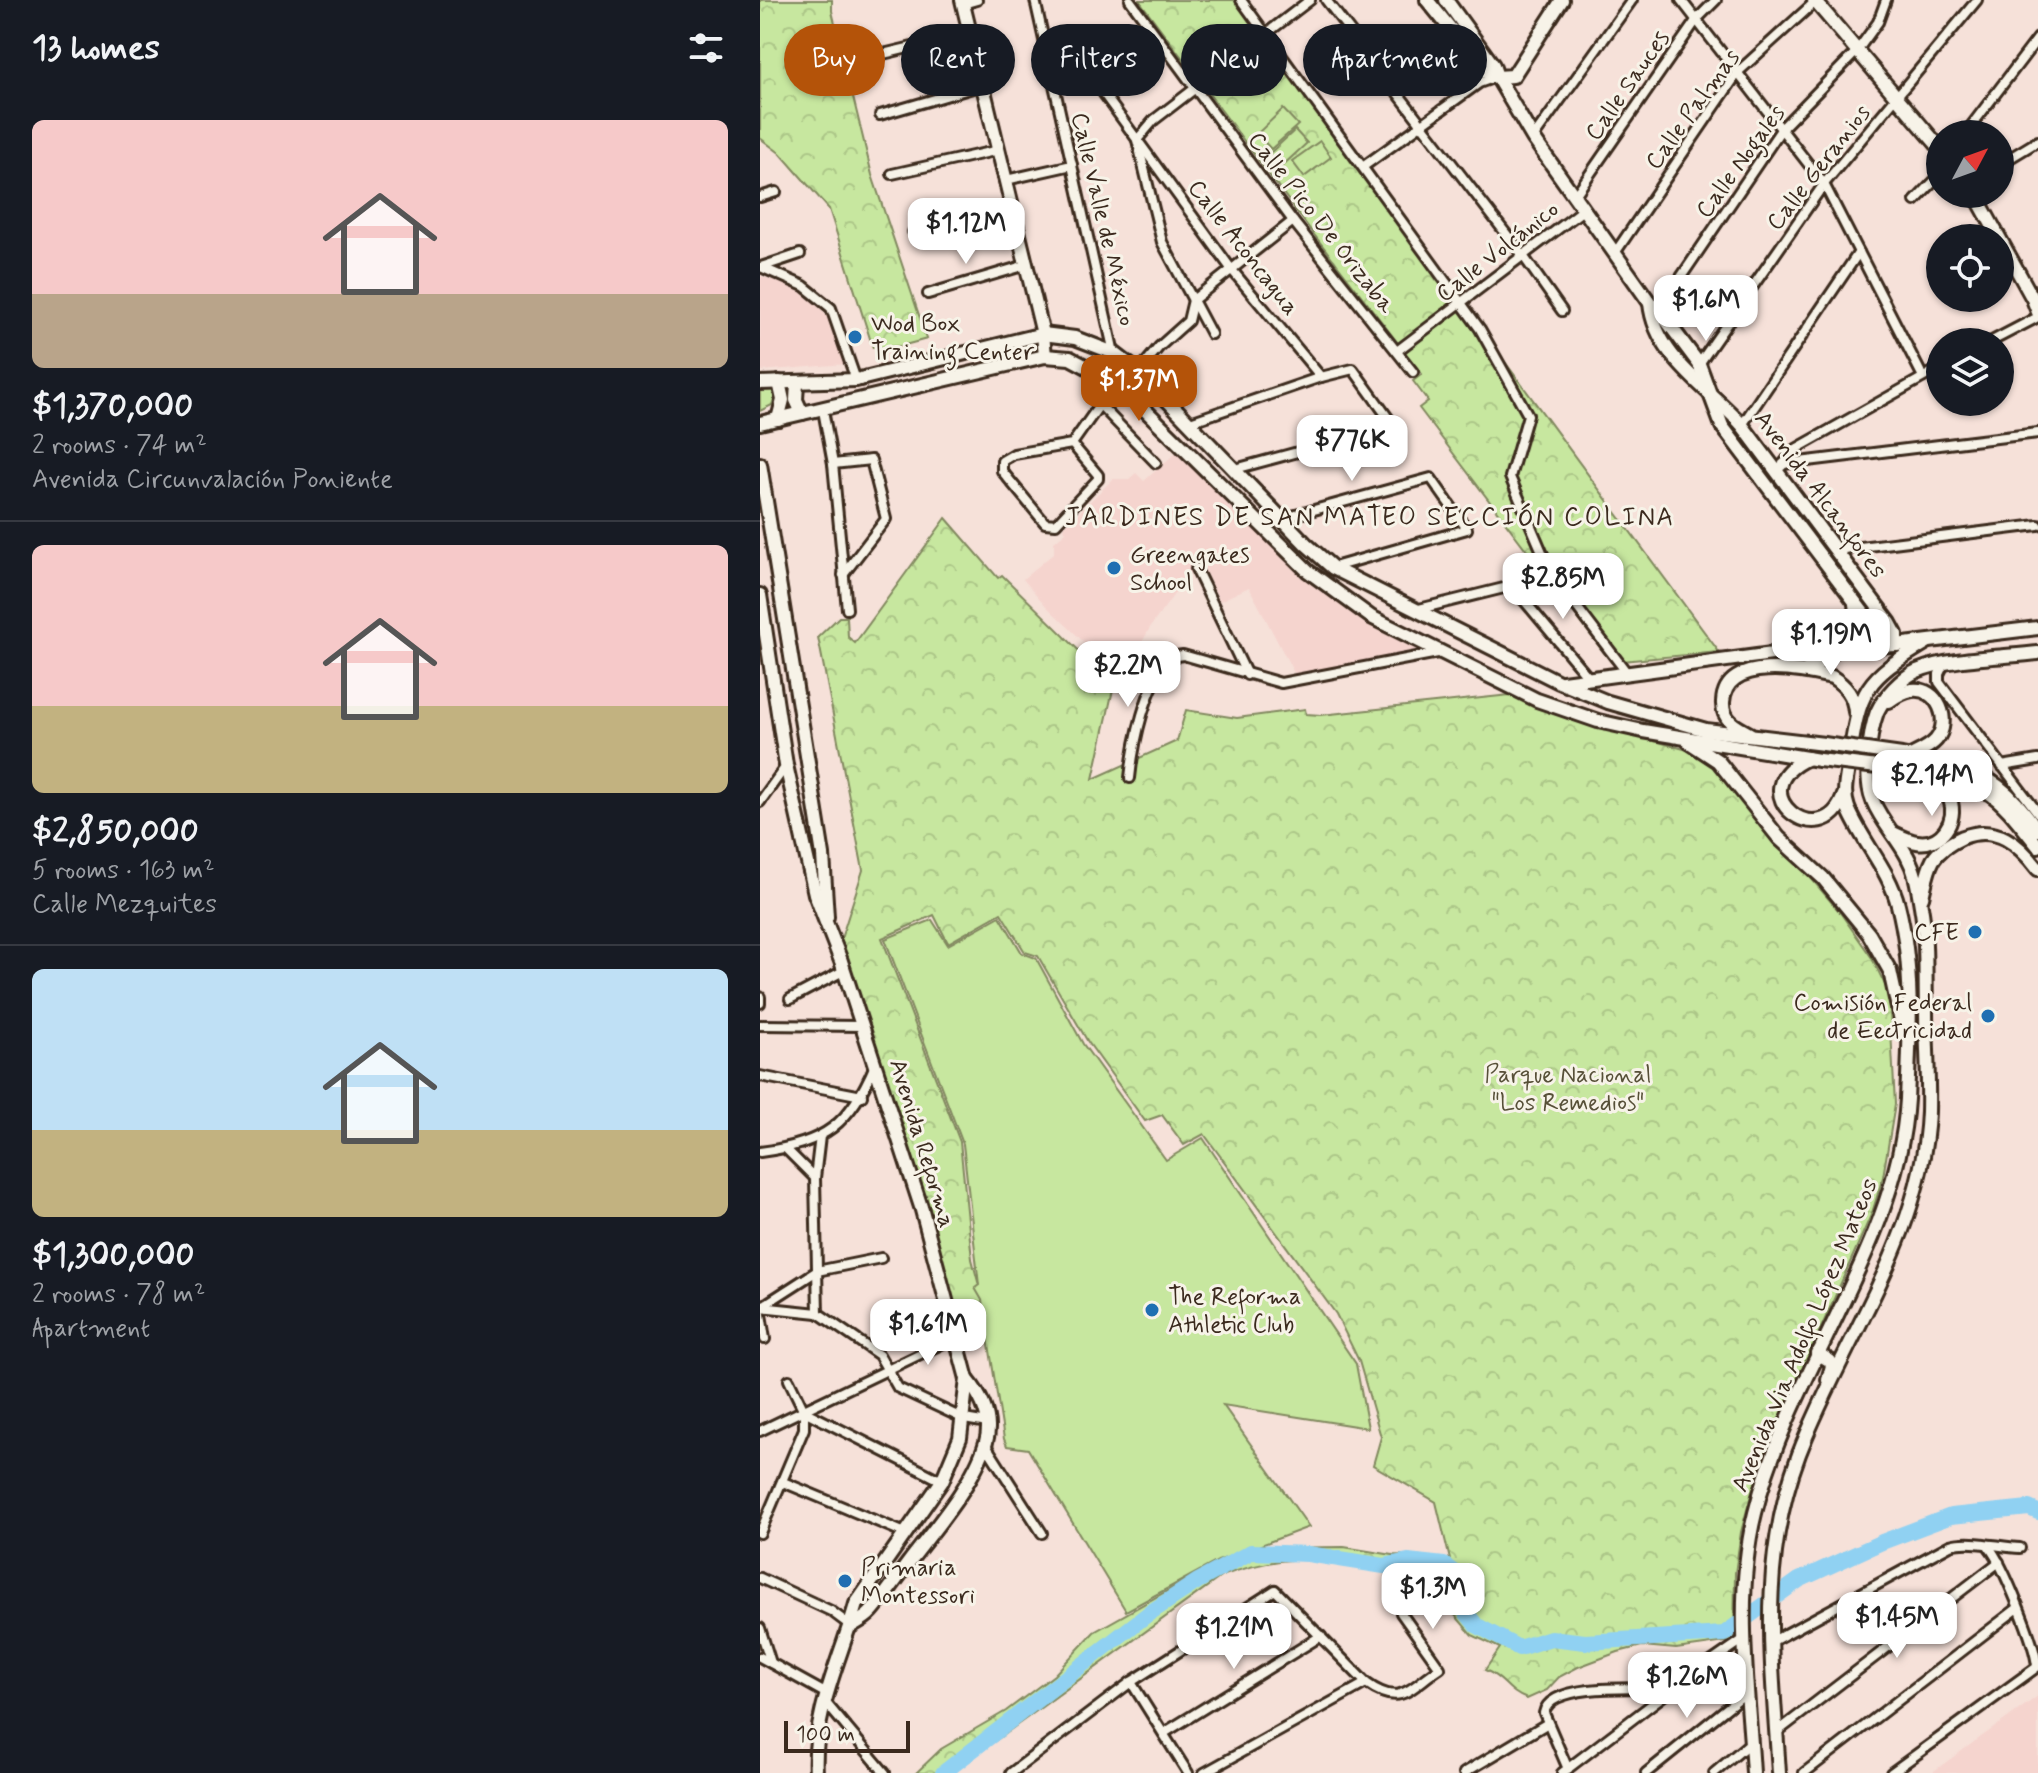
<!DOCTYPE html>
<meta charset="utf-8">
<style>
:root{--surface:#171b24;--page:#20242c;--text:#f1f3f6;--muted:#9ea1a6;--line:#363941;--accent:#b45309}
body{margin:0;font-family:Mynerve,sans-serif;background:var(--page);color:var(--text);height:100vh;display:flex;flex-direction:column;font-size:30px;white-space:nowrap}
*{box-sizing:border-box;margin:0}
p{font-size:26px;color:var(--muted)}
.icon{flex:none;width:44px;height:44px;fill:none;stroke:currentColor;stroke-width:2;stroke-linecap:round;stroke-linejoin:round}
.map{position:relative;flex:1;overflow:hidden}
.details{display:flex;flex-direction:column;background:var(--surface);width:760px}
.details>*{flex:none}
.guide{position:absolute;left:24px;top:24px;width:760px;height:72px;display:flex;gap:16px}
.needle{width:52px;rotate:49deg}
.fabs{position:absolute;left:1166px;top:120px;display:grid;gap:16px}
.fabs a{display:grid;place-items:center;width:88px;height:88px;border-radius:50%;background:var(--surface);box-shadow:0 2px 6px #0004;font-size:40px}
.scale{position:absolute;left:24px;bottom:20px;width:126px;box-sizing:border-box;padding-left:8px;border:4px solid #3b2a1e;border-top:0;font-size:22px;line-height:28px;white-space:nowrap;color:#3b2a1e;-webkit-text-stroke:6px #f7f3e8;paint-order:stroke}
.price{position:absolute;translate:-50% -68px;padding:0 18px;border-radius:16px;background:#fff;color:#222;font-size:26px;line-height:52px;filter:drop-shadow(0 2px 4px #0008)}
.price::after{content:'';position:absolute;left:50%;top:48px;width:24px;height:18px;margin-left:-12px;background:inherit;clip-path:polygon(0 0,100% 0,50% 100%)}
.price.current{background:var(--accent);color:#fff}
ul{padding:0;list-style:none}
li{display:grid;align-content:center;gap:16px;height:424px;padding:0 32px}
li+li{border-top:2px solid var(--line)}
li span{display:grid;place-items:center;height:248px;border-radius:12px;color:#555}
li>.icon{margin-inline-start:auto}
span .icon{width:144px;height:144px;fill:#fffc;stroke-width:1}
li b{font-size:34px}
h2{display:flex;justify-content:space-between;align-items:center;height:96px;padding:0 32px;font-size:34px}
.pill{padding:0 28px;border-radius:36px;background:var(--surface);box-shadow:0 2px 6px #0004;font-size:28px;line-height:72px}
.pill.current{background:var(--accent);color:#fff}
main{display:flex;flex:1;min-height:0}
.map>svg:first-child{display:block}
.built{fill:#f5d4ce}
.grass{fill:url(#grass-tufts);stroke:#81885e;stroke-width:2}
.park{fill:url(#park-crowns);stroke:#81885e;stroke-width:2}
.garden{fill:#c7e79f;stroke:#81885e;stroke-width:2}
.lines{fill:none;stroke-linecap:round;stroke-linejoin:round}
.river{stroke:#90d1f2;stroke-width:16}
.street-casing{stroke:#3b2a1e;stroke-width:14}
.secondary-casing{stroke:#3b2a1e;stroke-width:18}
.street{stroke:#f7f3e8;stroke-width:8}
.secondary{stroke:#f7f3e8;stroke-width:12}
.secondary-bridge-casing{stroke:#3b2a1e;stroke-width:18;stroke-linecap:butt}
.secondary-bridge{stroke:#f7f3e8;stroke-width:12}
.poi-dot{fill:#1f6fb2;stroke:#f7f3e8;stroke-width:3}
.labels{text-anchor:middle;stroke-width:6;stroke-linejoin:round;paint-order:stroke}
.street-label{font-size:24px;fill:#3b2a1e;stroke:#f7f3e8}
.poi-label{font-size:24px;fill:#3b2a1e;stroke:#f7f3e8;text-anchor:start}
.park-label{font-size:24px;fill:#575038;stroke:#f7f3e8}
.neighbourhood-label{font-size:26px;letter-spacing:2px;fill:#3b2a1e;stroke:#f7f3e8}
</style>
<main>
<section class="details">
<h2>13 homes<svg class="icon" aria-label="filters" viewBox="0 0 24 24"><path d="M4 7h16M4 17h16"/><circle cx="9" cy="7" r="2"/><circle cx="15" cy="17" r="2"/></svg></h2>
<ul>
<li><span style="background:linear-gradient(#f6c9c9 70%,#b9a48a 0)"><svg class="icon" aria-label="home" viewBox="0 0 24 24"><path d="M3 11l9-7 9 7M6 9v11h12V9"/></svg></span><div><b>$1,370,000</b><p>2 rooms · 74 m²</p><p>Avenida Circunvalación Poniente</p></div></li>
<li><span style="background:linear-gradient(#f6c9c9 65%,#c2b280 0)"><svg class="icon" aria-label="home" viewBox="0 0 24 24"><path d="M3 11l9-7 9 7M6 9v11h12V9"/></svg></span><div><b>$2,850,000</b><p>5 rooms · 163 m²</p><p>Calle Mezquites</p></div></li>
<li><span style="background:linear-gradient(#bfe0f5 65%,#c2b280 0)"><svg class="icon" aria-label="home" viewBox="0 0 24 24"><path d="M3 11l9-7 9 7M6 9v11h12V9"/></svg></span><div><b>$1,300,000</b><p>2 rooms · 78 m²</p><p>Apartment</p></div></li>
</ul>
</section>
<div class="map">
<svg width="1278" height="1773" viewBox="0 0 1278 1773">
<defs>
<pattern id="grass-tufts" width="24" height="20" patternUnits="userSpaceOnUse" patternTransform="scale(2)"><rect width="24" height="20" fill="#c7e79f"/><path d="M3 7l-1-3M5 7V3M7 7l1-3M15 17l-1-3M17 17v-4M19 17l1-3" fill="none" stroke="#acc688"/></pattern>
<pattern id="park-crowns" width="20" height="18" patternUnits="userSpaceOnUse" patternTransform="scale(2)"><rect width="20" height="18" fill="#c7e79f"/><path d="M2 6a3 3 0 1 1 6 0M12 15a3 3 0 1 1 6 0" fill="none" stroke="#acc688"/></pattern>
</defs>
<rect width="100%" height="100%" fill="#f6e1d9"/>
<filter id="ink" filterUnits="userSpaceOnUse"><feTurbulence type="fractalNoise" baseFrequency=".0125" numOctaves="2"/><feDisplacementMap in="SourceGraphic" scale="16" xChannelSelector="R" yChannelSelector="G"/><feConvolveMatrix kernelMatrix="1 2 1 2 8 2 1 2 1" color-interpolation-filters="sRGB"/></filter>
<g filter="url(#ink)">
<g class="built">
<polygon points="0,276 29,285 55,300 71,323 86,364 0,371"/>
<polygon points="420,449 544,576 584,606 658,645 658,654 535,675 489,587 460,601 439,560 391,626 367,669 352,654 344,661 287,607 263,579 294,553 294,542 306,532 303,528 353,479 369,479 376,473 384,481"/>
<polygon points="1278,1696 1278,1773 1171,1773"/>
</g>
<polygon class="grass" points="0,386 12,386 15,396 12,405 0,411"/>
<g class="park">
<polygon points="0,0 72,0 72,11 112,175 167,339 141,346 113,348 69,209 21,154 0,138"/>
<polygon points="379,0 478,0 959,652 851,662 659,408 668,401 653,381 662,374 552,232"/>
<path d="M186,518L238,578L242,575L354,685L333,779L417,741L426,710L477,718L545,709L546,714L561,715L750,695L765,699L786,711L935,752L956,767L1079,911L1112,958L1129,993L1135,1104L1123,1177L1112,1213L1010,1443L991,1495L981,1532L975,1573L974,1641L916,1649L882,1646L858,1652L818,1667L799,1677L787,1690L767,1699C746,1691 746,1679 725,1670L740,1648L712,1635L658,1572C629,1575 606,1566 578,1562C535,1556 503,1561 462,1576L191,1773H156L181,1749L246,1711L294,1675L334,1632L430,1578L496,1548L584,1547L633,1555L662,1556L692,1568L676,1502L613,1465L621,1437L599,1361L576,1314L444,1134L424,1145L402,1115L385,1121L328,1042L278,956L265,952L241,913L188,943L174,915L122,938L200,1142L212,1259L231,1331L204,1341L169,1211L80,942L103,870L58,637L79,617H87L88,637L95,643Z"/>
</g>
<g class="garden">
<polygon points="523,109 538,125 511,149 497,134"/>
<polygon points="535,130 547,143 521,167 509,154"/>
<polygon points="560,141 571,157 544,177 532,161"/>
<polygon points="240,916 262,953 276,958 323,1044 406,1160 443,1138 596,1364 608,1428 463,1405 549,1527 458,1561 366,1611 268,1449 247,1446 244,1439 222,1300 215,1288 219,1285 203,1144 125,939 172,920 188,945"/>
</g>
<g class="lines">
<polyline class="river" points="183,1773 388,1614 438,1581 491,1552 548,1554 624,1566 648,1561 684,1565 696,1574 704,1610 716,1625 759,1648 791,1638 825,1642 964,1634 1039,1580 1122,1542 1191,1516 1269,1508 1278,1512"/>
<g class="street-casing">
<g id="street">
<polyline points="275,0 354,353"/>
<polyline points="370,0 533,221 653,372"/>
<polyline points="481,0 720,329 768,415 750,477 791,573 867,673"/>
<polyline points="566,0 764,257 802,311"/>
<polyline points="921,0 1064,184 1163,377"/>
<polyline points="203,4 217,0"/>
<polyline points="318,37 330,75 472,270 561,377"/>
<polyline points="102,59 211,33"/>
<polyline points="120,115 223,85"/>
<polyline points="1205,134 1278,38"/>
<polyline points="773,138 872,0"/>
<polyline points="1240,164 1278,141"/>
<polyline points="604,166 719,83 736,77"/>
<polyline points="132,174 239,150"/>
<polyline points="246,180 312,165"/>
<polyline points="0,197 16,192"/>
<polyline points="814,197 937,19 956,0"/>
<polyline points="1155,201 1180,175"/>
<polyline points="153,232 253,209"/>
<polyline points="855,253 979,71 1056,1"/>
<polyline points="1,267 44,286 71,308 96,380"/>
<polyline points="1,267 40,254"/>
<polyline points="168,294 266,265"/>
<polyline points="896,314 1022,128 1097,51 1118,22 1126,0"/>
<polyline points="451,334 402,242 377,140 394,120 550,0"/>
<polyline points="1230,342 1278,317"/>
<polyline points="637,351 823,210"/>
<polyline points="939,364 1064,184 1217,0"/>
<polyline points="378,372 399,347 428,321 433,300 533,221"/>
<polyline points="340,405 396,463"/>
<polyline points="63,410 73,464 87,609"/>
<polyline points="430,422 561,377 593,369 634,426 475,469"/>
<polyline points="982,425 1099,252"/>
<polyline points="312,444 338,475 338,479 296,524 285,523 242,471 242,461 254,454 312,444 355,383"/>
<polyline points="73,464 111,460 126,519 83,575"/>
<polyline points="1023,464 1278,433"/>
<polyline points="1022,466 1034,450 1180,368"/>
<polyline points="521,519 671,478 707,529 574,567"/>
<polyline points="1076,550 1278,525"/>
<polyline points="436,569 487,675"/>
<polyline points="655,610 752,586 829,678"/>
<polyline points="1184,664 1179,674 1179,682 1278,813"/>
<polyline points="1242,766 1278,760"/>
<path d="M370,778C374,740 385,688 410,657L423,655L521,683L683,652"/>
<polyline points="0,802 26,766"/>
<polyline points="0,997 0,1003"/>
<polyline points="30,999 85,970"/>
<polyline points="0,1025 103,1026"/>
<polyline points="0,1076 102,1096"/>
<polyline points="26,1149 55,1178"/>
<path d="M0,1152C65,1144 90,1124 115,1065"/>
<polyline points="0,1307 58,1313 119,1355 138,1388 204,1419 228,1423"/>
<polyline points="1,1307 57,1271 121,1258"/>
<polyline points="0,1308 5,1339"/>
<polyline points="58,1313 55,1178 60,1136"/>
<polyline points="44,1411 182,1481"/>
<polyline points="0,1431 196,1337"/>
<polyline points="225,1444 282,1533"/>
<polyline points="23,1482 145,1533"/>
<polyline points="0,1533 44,1429 44,1411 29,1380"/>
<polyline points="0,1578 71,1611 91,1626"/>
<polyline points="0,1628 11,1663"/>
<path d="M1011,1642L1190,1545C1210,1539 1238,1547 1260,1548"/>
<polyline points="0,1657 67,1694"/>
<polyline points="371,1682 428,1773"/>
<polyline points="66,1703 125,1773"/>
<polyline points="1017,1732 1239,1562"/>
<polyline points="404,1733 561,1636"/>
<path d="M808,1769L784,1713C790,1681 885,1689 912,1689"/>
<path d="M251,1773L371,1682L515,1590L606,1683C641,1708 648,1689 680,1668L641,1613"/>
<polyline points="444,1773 606,1683"/>
<polyline points="704,1773 788,1723"/>
<polyline points="802,1773 912,1689 984,1639"/>
<polyline points="886,1773 987,1692"/>
<polyline points="954,1773 991,1742"/>
<polyline points="1044,1773 1258,1608"/>
<path d="M1131,1773L1277,1667C1276,1645 1243,1564 1229,1547"/>
</g>
</g>
<g class="secondary-casing">
<g id="secondary">
<polyline points="202,0 283,334 285,356"/>
<polyline points="667,0 725,71 737,77"/>
<polyline points="686,0 733,65 737,77 773,138 890,303 900,312 939,364 962,426 1114,627 1125,639 1136,645"/>
<polyline points="1054,0 1180,148"/>
<polyline points="737,77 753,76 802,0"/>
<polyline points="1215,194 1273,299 1278,312"/>
<path d="M890,303C895,357 949,388 982,425L1130,623L1136,634V645"/>
<polyline points="0,383 96,380 283,334 315,338 354,353 384,376 546,544 573,568 799,682 848,702 946,730 1064,744"/>
<polyline points="37,383 36,400 42,413"/>
<polyline points="18,419 23,400 19,382"/>
<polyline points="0,423 285,356 310,358 342,375 370,395 548,571 611,617 777,700 838,721 883,731 1059,760"/>
<polyline points="0,464 63,855 67,917"/>
<path d="M0,595L26,765L55,894L81,961L162,1210L207,1379L200,1438L182,1481L96,1604C81,1658 52,1715 56,1773"/>
<polyline points="1044,671 1065,660 1095,630 1098,624 1095,604"/>
<polyline points="803,682 1049,649 1136,645 1278,628"/>
<path d="M1129,701C1136,696 1144,691 1152,690C1178,687 1192,721 1176,740C1169,748 1158,752 1149,757"/>
<path d="M990,734C976,727 962,720 963,702C965,655 1042,670 1072,677C1086,686 1094,696 1095,712"/>
<polyline points="929,742 958,761 1019,838 1063,878 1109,934 1130,971 1143,1031"/>
<path d="M1142,755C1173,761 1214,767 1239,787C1255,799 1266,815 1278,830"/>
<path d="M1048,758C976,791 1063,858 1084,795"/>
<path d="M1159,772C1230,783 1235,792 1278,846"/>
<path d="M1133,833C1140,836 1149,841 1157,842C1181,846 1198,821 1190,799C1187,789 1178,781 1170,774"/>
<path d="M1162,897C1165,885 1167,871 1173,860C1180,849 1192,842 1203,837C1236,824 1259,844 1278,869"/>
<polyline points="1057,1353 1070,1361 1072,1366 1068,1380"/>
<path d="M91,1626C98,1622 106,1618 111,1612C125,1596 137,1578 149,1562C175,1528 214,1483 226,1442C233,1418 221,1396 207,1379"/>
<path d="M993,1773C988,1687 974,1597 995,1513C1029,1373 1139,1243 1147,1099C1150,1035 1154,967 1138,905C1129,869 1102,842 1088,808C1082,792 1087,777 1089,761C1100,688 1104,680 1167,642"/>
<path d="M1019,1773C1012,1660 998,1563 1039,1454C1082,1341 1163,1236 1168,1112C1169,1078 1166,1043 1166,1009C1165,974 1167,939 1161,906C1158,888 1156,872 1147,856C1137,837 1121,821 1113,801C1104,780 1109,733 1117,712C1124,697 1141,678 1157,671C1186,658 1244,657 1278,653"/>
</g>
</g>
<use href="#street" class="street"/>
<use href="#secondary" class="secondary"/>
<g class="secondary-bridge-casing">
<g id="secondary-bridge">
<polyline points="1064,744 1142,755"/>
<polyline points="1059,760 1159,772"/>
</g>
</g>
<use href="#secondary-bridge" class="secondary-bridge"/>
</g>
</g>
<g class="poi-dot">
<circle cx="95" cy="337" r="8"/>
<circle cx="354" cy="568" r="8"/>
<circle cx="1215" cy="932" r="8"/>
<circle cx="1228" cy="1016" r="8"/>
<circle cx="392" cy="1310" r="8"/>
<circle cx="85" cy="1581" r="8"/>
</g>
<g class="labels">
<g class="street-label">
<text transform="translate(867 85) rotate(-55)" y="8">Calle Sauces</text>
<text transform="translate(932 109) rotate(-54)" y="8">Calle Palmas</text>
<text transform="translate(980 161) rotate(-54)" y="8">Calle Nogales</text>
<text transform="translate(1058 167) rotate(-52)" y="8">Calle Geranios</text>
<text transform="translate(344 219) rotate(77)" y="8">Calle Valle de México</text>
<text transform="translate(562 222) rotate(52)" y="8">Calle Pico De Orizaba</text>
<text transform="translate(484 247) rotate(52)" y="8">Calle Aconcagua</text>
<text transform="translate(737 251) rotate(-38)" y="8">Calle Volcánico</text>
<text transform="translate(1061 494) rotate(53)" y="8">Avenida Alcanfores</text>
<text transform="translate(163 1143) rotate(73)" y="8">Avenida Reforma</text>
<text transform="translate(1044 1335) rotate(-67)" y="8">Avenida Via Adolfo López Mateos</text>
</g>
<g class="poi-label">
<text x="111" y="331">Wod Box<tspan x="111" dy="28">Training Center</tspan></text>
<text x="370" y="562">Greengates<tspan x="370" dy="28">School</tspan></text>
<text x="1199" y="940" text-anchor="end">CFE</text>
<text x="1212" y="1010" text-anchor="end">Comisión Federal<tspan x="1212" dy="28">de Eectricidad</tspan></text>
<text x="408" y="1304">The Reforma<tspan x="408" dy="28">Athletic Club</tspan></text>
<text x="101" y="1575">Primaria<tspan x="101" dy="28">Montessori</tspan></text>
</g>
<g class="park-label">
<text x="808" y="1082">Parque Nacional<tspan x="808" dy="28">"Los Remedios"</tspan></text>
</g>
<g class="neighbourhood-label">
<text x="610" y="525">JARDINES DE SAN MATEO SECCIÓN COLINA</text>
</g>
</g>
</svg>
<div class="fabs">
<a><svg class="needle" viewBox="-14 -14 28 28"><path d="M0-13l5 13h-10z" fill="#e53935"/><path d="M0 13l5-13h-10z" fill="#9ea1a6"/></svg></a>
<a><svg class="icon" aria-label="locate" viewBox="0 0 24 24"><circle cx="12" cy="12" r="6"/><path d="M12 2v4M12 18v4M2 12h4M18 12h4"/></svg></a>
<a><svg class="icon" aria-label="layers" viewBox="0 0 24 24"><path d="M12 4l9 5-9 5-9-5zM3 14l9 5 9-5"/></svg></a>
</div>
<div class="scale">100 m</div>
<b class="price" style="left:206px;top:266px">$1.12M</b>
<b class="price" style="left:946px;top:343px">$1.6M</b>
<b class="price current" style="left:379px;top:423px">$1.37M</b>
<b class="price" style="left:592px;top:483px">$776K</b>
<b class="price" style="left:803px;top:621px">$2.85M</b>
<b class="price" style="left:1071px;top:677px">$1.19M</b>
<b class="price" style="left:368px;top:709px">$2.2M</b>
<b class="price" style="left:1172px;top:818px">$2.14M</b>
<b class="price" style="left:168px;top:1367px">$1.61M</b>
<b class="price" style="left:673px;top:1631px">$1.3M</b>
<b class="price" style="left:1137px;top:1660px">$1.45M</b>
<b class="price" style="left:474px;top:1671px">$1.21M</b>
<b class="price" style="left:927px;top:1720px">$1.26M</b>
<div class="guide">
<a class="pill current">Buy</a>
<a class="pill">Rent</a>
<a class="pill">Filters</a>
<a class="pill">New</a>
<a class="pill">Apartment</a>
</div>
</div>
</main>
